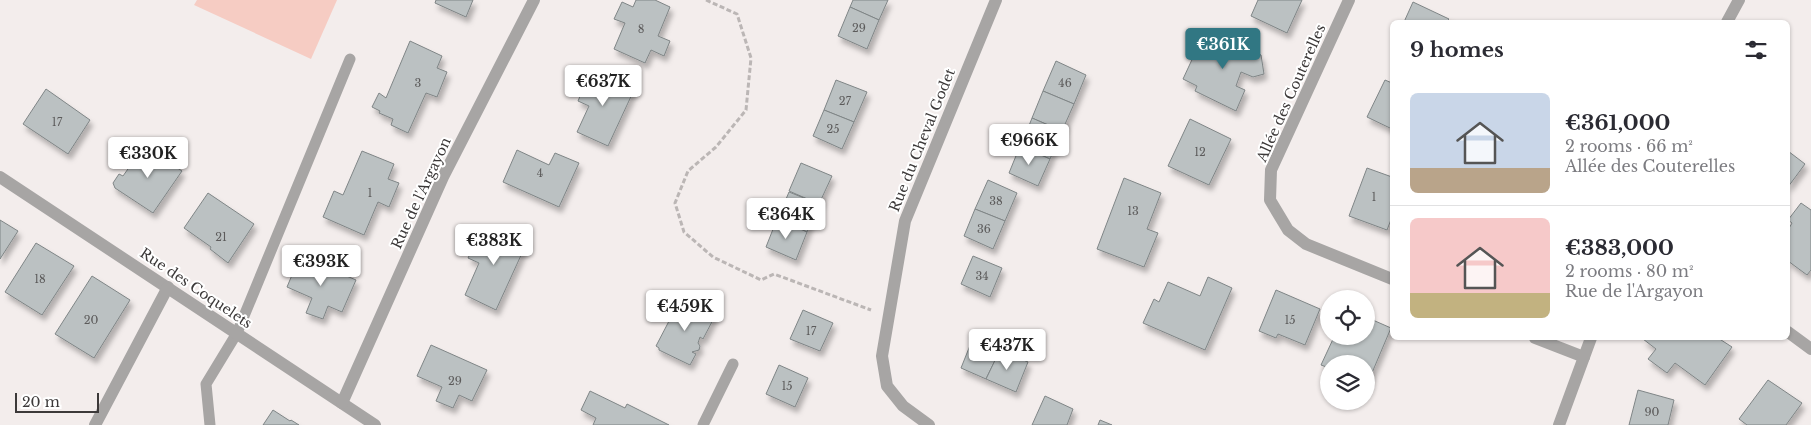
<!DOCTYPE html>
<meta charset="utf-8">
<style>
:root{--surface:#fff;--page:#f2f2f3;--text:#2b2b33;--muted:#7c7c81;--line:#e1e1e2;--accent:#317783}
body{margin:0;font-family:"Libre Baskerville",serif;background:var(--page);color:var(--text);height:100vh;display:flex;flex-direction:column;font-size:19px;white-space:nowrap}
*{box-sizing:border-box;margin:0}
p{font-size:16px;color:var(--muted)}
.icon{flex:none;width:28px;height:28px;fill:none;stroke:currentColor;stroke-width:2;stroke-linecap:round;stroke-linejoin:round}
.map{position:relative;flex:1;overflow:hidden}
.drawer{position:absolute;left:1390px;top:20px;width:400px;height:320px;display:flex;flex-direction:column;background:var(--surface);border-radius:8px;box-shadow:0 1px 4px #0004}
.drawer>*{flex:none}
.buttons{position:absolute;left:1320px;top:290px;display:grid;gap:10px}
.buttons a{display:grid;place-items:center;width:55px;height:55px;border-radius:50%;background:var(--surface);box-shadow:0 1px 4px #0004;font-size:25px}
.scale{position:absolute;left:15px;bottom:12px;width:84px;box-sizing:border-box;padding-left:5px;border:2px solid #3c3939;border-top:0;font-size:14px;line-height:18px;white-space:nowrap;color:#3c3939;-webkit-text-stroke:4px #fff;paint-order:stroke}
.price{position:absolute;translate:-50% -42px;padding:0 11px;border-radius:5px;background:#fff;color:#222;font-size:16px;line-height:32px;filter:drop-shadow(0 1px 2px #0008)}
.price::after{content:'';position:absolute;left:50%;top:30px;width:15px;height:11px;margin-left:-8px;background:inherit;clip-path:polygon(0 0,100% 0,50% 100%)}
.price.selected{background:var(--accent);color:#fff}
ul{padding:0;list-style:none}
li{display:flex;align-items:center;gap:15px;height:125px;padding:0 20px}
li+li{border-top:1px solid var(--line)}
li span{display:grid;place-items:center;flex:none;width:140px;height:100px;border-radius:8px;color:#555}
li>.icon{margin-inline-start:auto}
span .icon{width:60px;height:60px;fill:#fffc;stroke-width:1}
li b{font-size:21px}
h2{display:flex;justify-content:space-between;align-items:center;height:60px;padding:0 20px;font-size:21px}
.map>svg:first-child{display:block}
.green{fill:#f6ccc3}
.building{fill:#bbc1c2;stroke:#7f8586;filter:url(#shadow)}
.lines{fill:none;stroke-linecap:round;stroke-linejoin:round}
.path{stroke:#bbb6b5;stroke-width:3;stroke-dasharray:5 2.5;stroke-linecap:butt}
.lane{stroke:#a7a5a4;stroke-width:11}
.street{stroke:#a7a5a4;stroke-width:12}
.labels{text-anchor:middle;stroke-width:4;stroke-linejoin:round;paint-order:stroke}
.number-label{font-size:11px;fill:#5c5b5b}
.street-label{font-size:14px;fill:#3c3939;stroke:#fff}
</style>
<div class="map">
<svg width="1811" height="425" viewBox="0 0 1811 425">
<defs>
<filter id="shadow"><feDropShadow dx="3" dy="5.5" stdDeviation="2.5" flood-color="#0004"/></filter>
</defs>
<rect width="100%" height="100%" fill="#f3edec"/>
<polygon class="green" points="197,0 337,0 311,59 194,5"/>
<g class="building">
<polygon points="436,0 473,0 466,17 435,3"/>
<polygon points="636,0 655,0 670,7 658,36 670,41 664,56 651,50 645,63 614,49 625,23 614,19 622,2 633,7"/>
<polygon points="853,0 888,0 879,20 850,7"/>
<polygon points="1258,0 1302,0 1287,33 1251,16"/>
<polygon points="1413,2 1449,19 1448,20 1453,22 1404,22"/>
<polygon points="850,7 879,20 867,49 838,36"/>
<polygon points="1211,33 1261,55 1264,74 1253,77 1241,72 1236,86 1245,90 1236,111 1195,91 1197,86 1183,79 1196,51 1200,53"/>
<polygon points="410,41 442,56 437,68 447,72 437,97 426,93 408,133 391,125 393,119 379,113 380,111 372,107 379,93 386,98"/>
<polygon points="1056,61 1086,75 1074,104 1043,91"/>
<polygon points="591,70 634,90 608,146 577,132 589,106 578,101"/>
<polygon points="836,80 867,92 854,122 824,110"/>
<polygon points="1385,80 1392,83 1392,129 1367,117"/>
<polygon points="46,89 90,120 68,154 23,124"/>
<polygon points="1043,91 1074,104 1062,131 1032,118"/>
<polygon points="824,110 854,122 842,149 813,136"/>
<polygon points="1032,118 1062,131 1050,159 1021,146"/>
<polygon points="1190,119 1231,139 1209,185 1168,166"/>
<polygon points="144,146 182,171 153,213 115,188 113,183 119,174 123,176"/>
<polygon points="1020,146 1050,159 1038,186 1009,173"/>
<polygon points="517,150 549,165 555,153 579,163 559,207 503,182"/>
<polygon points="362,151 394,164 388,179 399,183 389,207 378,202 364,235 323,217 334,191 343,195"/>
<polygon points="1788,151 1805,164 1788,187"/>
<polygon points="801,163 832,176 819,204 789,191"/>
<polygon points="1367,168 1392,177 1392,217 1387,230 1349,216"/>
<polygon points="1124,178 1161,193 1147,229 1158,233 1144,267 1097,249"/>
<polygon points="988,180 1017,193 1005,221 975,209"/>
<polygon points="789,192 819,204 807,232 778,218"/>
<polygon points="208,193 254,224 228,263 210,249 211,247 184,228"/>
<polygon points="1801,203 1811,210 1811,270 1807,275 1788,261 1788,230 1792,223 1788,220"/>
<polygon points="975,209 1005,221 993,249 964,236"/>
<polygon points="777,219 807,232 796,260 766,247"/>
<polygon points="0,220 18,231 0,259"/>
<polygon points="496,226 528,240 496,310 465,295 479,263 468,258 479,235 489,239"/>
<polygon points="36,243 74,266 42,315 5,292"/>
<polygon points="300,256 356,280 342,312 328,306 323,319 306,313 312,298 287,287"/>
<polygon points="973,256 1002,268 990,297 961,284"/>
<polygon points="92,276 130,300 94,358 55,334"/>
<polygon points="1208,277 1232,288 1205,350 1143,323 1154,299 1159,302 1168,282 1200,296"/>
<polygon points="1276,290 1320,309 1305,345 1278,334 1276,338 1259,331"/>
<polygon points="680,300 715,316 703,339 700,337 698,343 700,346 699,350 692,352 696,354 690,365 659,350 659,348 656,346"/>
<polygon points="803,310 833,323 820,351 790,339"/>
<polygon points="1366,317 1391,328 1366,387 1366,364 1329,364 1329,368 1321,365 1334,337 1337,339 1338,336 1366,336"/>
<polygon points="973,338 1000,350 986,379 961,368"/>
<polygon points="1644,338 1718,338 1732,347 1705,385 1675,363 1667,373 1648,359 1656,349 1643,339"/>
<polygon points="431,345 487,370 472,401 459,395 453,408 436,401 442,387 417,376"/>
<polygon points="1000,350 1028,362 1016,392 986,379"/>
<polygon points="779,365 808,378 795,407 766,394"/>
<polygon points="1768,380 1802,403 1786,425 1747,425 1739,419"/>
<polygon points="1638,390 1674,400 1668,425 1629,425"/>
<polygon points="590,391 625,408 627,404 669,425 593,425 596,418 581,410"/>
<polygon points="1045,396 1073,409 1067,425 1032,425"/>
<polygon points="273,410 290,421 291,420 299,425 263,425"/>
<polygon points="1100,420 1112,425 1098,425"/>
</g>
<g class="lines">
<polyline class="path" points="706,0 737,14 751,58 746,110 716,147 688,171 675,203 684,232 713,257 761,280 774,274 871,310"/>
<g class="lane">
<polyline points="210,425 206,384 237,333 350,59"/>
<polyline points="703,425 733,364"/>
</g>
<g class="street">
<polyline points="1349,0 1271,170 1270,200 1288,230 1306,244 1392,279"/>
<polyline points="1727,22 1739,0"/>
<polyline points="0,177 375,425"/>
<polyline points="1788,332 1811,349"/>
<polyline points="1535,338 1584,357"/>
<polyline points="342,403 443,177 534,0"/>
<polyline points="95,425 168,287"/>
<polyline points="929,425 903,406 887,386 882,356 905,221 996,0"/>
<polyline points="1559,425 1591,338"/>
</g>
</g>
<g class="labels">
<g class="number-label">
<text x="859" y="32">29</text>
<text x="641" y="33">8</text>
<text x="418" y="87">3</text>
<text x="1065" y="87">46</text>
<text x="845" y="105">27</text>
<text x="57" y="126">17</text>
<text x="833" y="133">25</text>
<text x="1200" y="156">12</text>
<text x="540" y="177">4</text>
<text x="370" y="197">1</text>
<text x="1374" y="201">1</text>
<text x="996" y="205">38</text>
<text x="1133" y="215">13</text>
<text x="984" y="233">36</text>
<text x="221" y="241">21</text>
<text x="982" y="280">34</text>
<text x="40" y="283">18</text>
<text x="91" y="324">20</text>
<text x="1290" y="324">15</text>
<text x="811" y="335">17</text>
<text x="455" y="385">29</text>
<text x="787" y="390">15</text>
<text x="1652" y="416">90</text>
</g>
<g class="street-label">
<text transform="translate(1291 93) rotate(-66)" y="5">Allée des Couterelles</text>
<text transform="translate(922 140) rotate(-68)" y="5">Rue du Cheval Godet</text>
<text transform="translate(421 193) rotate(-65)" y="5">Rue de l'Argayon</text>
<text transform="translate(196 288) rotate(34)" y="5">Rue des Coquelets</text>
</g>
</g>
</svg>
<div class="buttons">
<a><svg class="icon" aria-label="locate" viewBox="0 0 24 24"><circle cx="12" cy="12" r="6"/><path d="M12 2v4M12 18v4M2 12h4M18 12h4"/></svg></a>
<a><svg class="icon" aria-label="layers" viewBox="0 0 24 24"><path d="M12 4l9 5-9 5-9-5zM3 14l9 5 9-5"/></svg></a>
</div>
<div class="scale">20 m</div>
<b class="price selected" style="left:1223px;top:70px">€361K</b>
<b class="price" style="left:603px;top:107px">€637K</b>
<b class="price" style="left:1029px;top:166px">€966K</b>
<b class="price" style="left:148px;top:179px">€330K</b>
<b class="price" style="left:786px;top:240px">€364K</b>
<b class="price" style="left:494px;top:266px">€383K</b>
<b class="price" style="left:321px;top:287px">€393K</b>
<b class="price" style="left:685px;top:332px">€459K</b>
<b class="price" style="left:1007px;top:371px">€437K</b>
<section class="drawer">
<h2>9 homes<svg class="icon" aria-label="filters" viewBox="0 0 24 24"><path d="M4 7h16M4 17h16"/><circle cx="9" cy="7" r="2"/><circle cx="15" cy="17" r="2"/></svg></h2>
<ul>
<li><span style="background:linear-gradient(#c9d6e8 75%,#b9a48a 0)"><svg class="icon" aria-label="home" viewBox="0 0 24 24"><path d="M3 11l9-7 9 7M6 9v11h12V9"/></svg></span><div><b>€361,000</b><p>2 rooms · 66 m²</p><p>Allée des Couterelles</p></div></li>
<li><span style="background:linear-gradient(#f6c9c9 75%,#c2b280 0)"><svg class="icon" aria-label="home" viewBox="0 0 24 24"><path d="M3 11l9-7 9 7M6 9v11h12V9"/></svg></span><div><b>€383,000</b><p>2 rooms · 80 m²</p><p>Rue de l'Argayon</p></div></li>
</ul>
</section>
</div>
